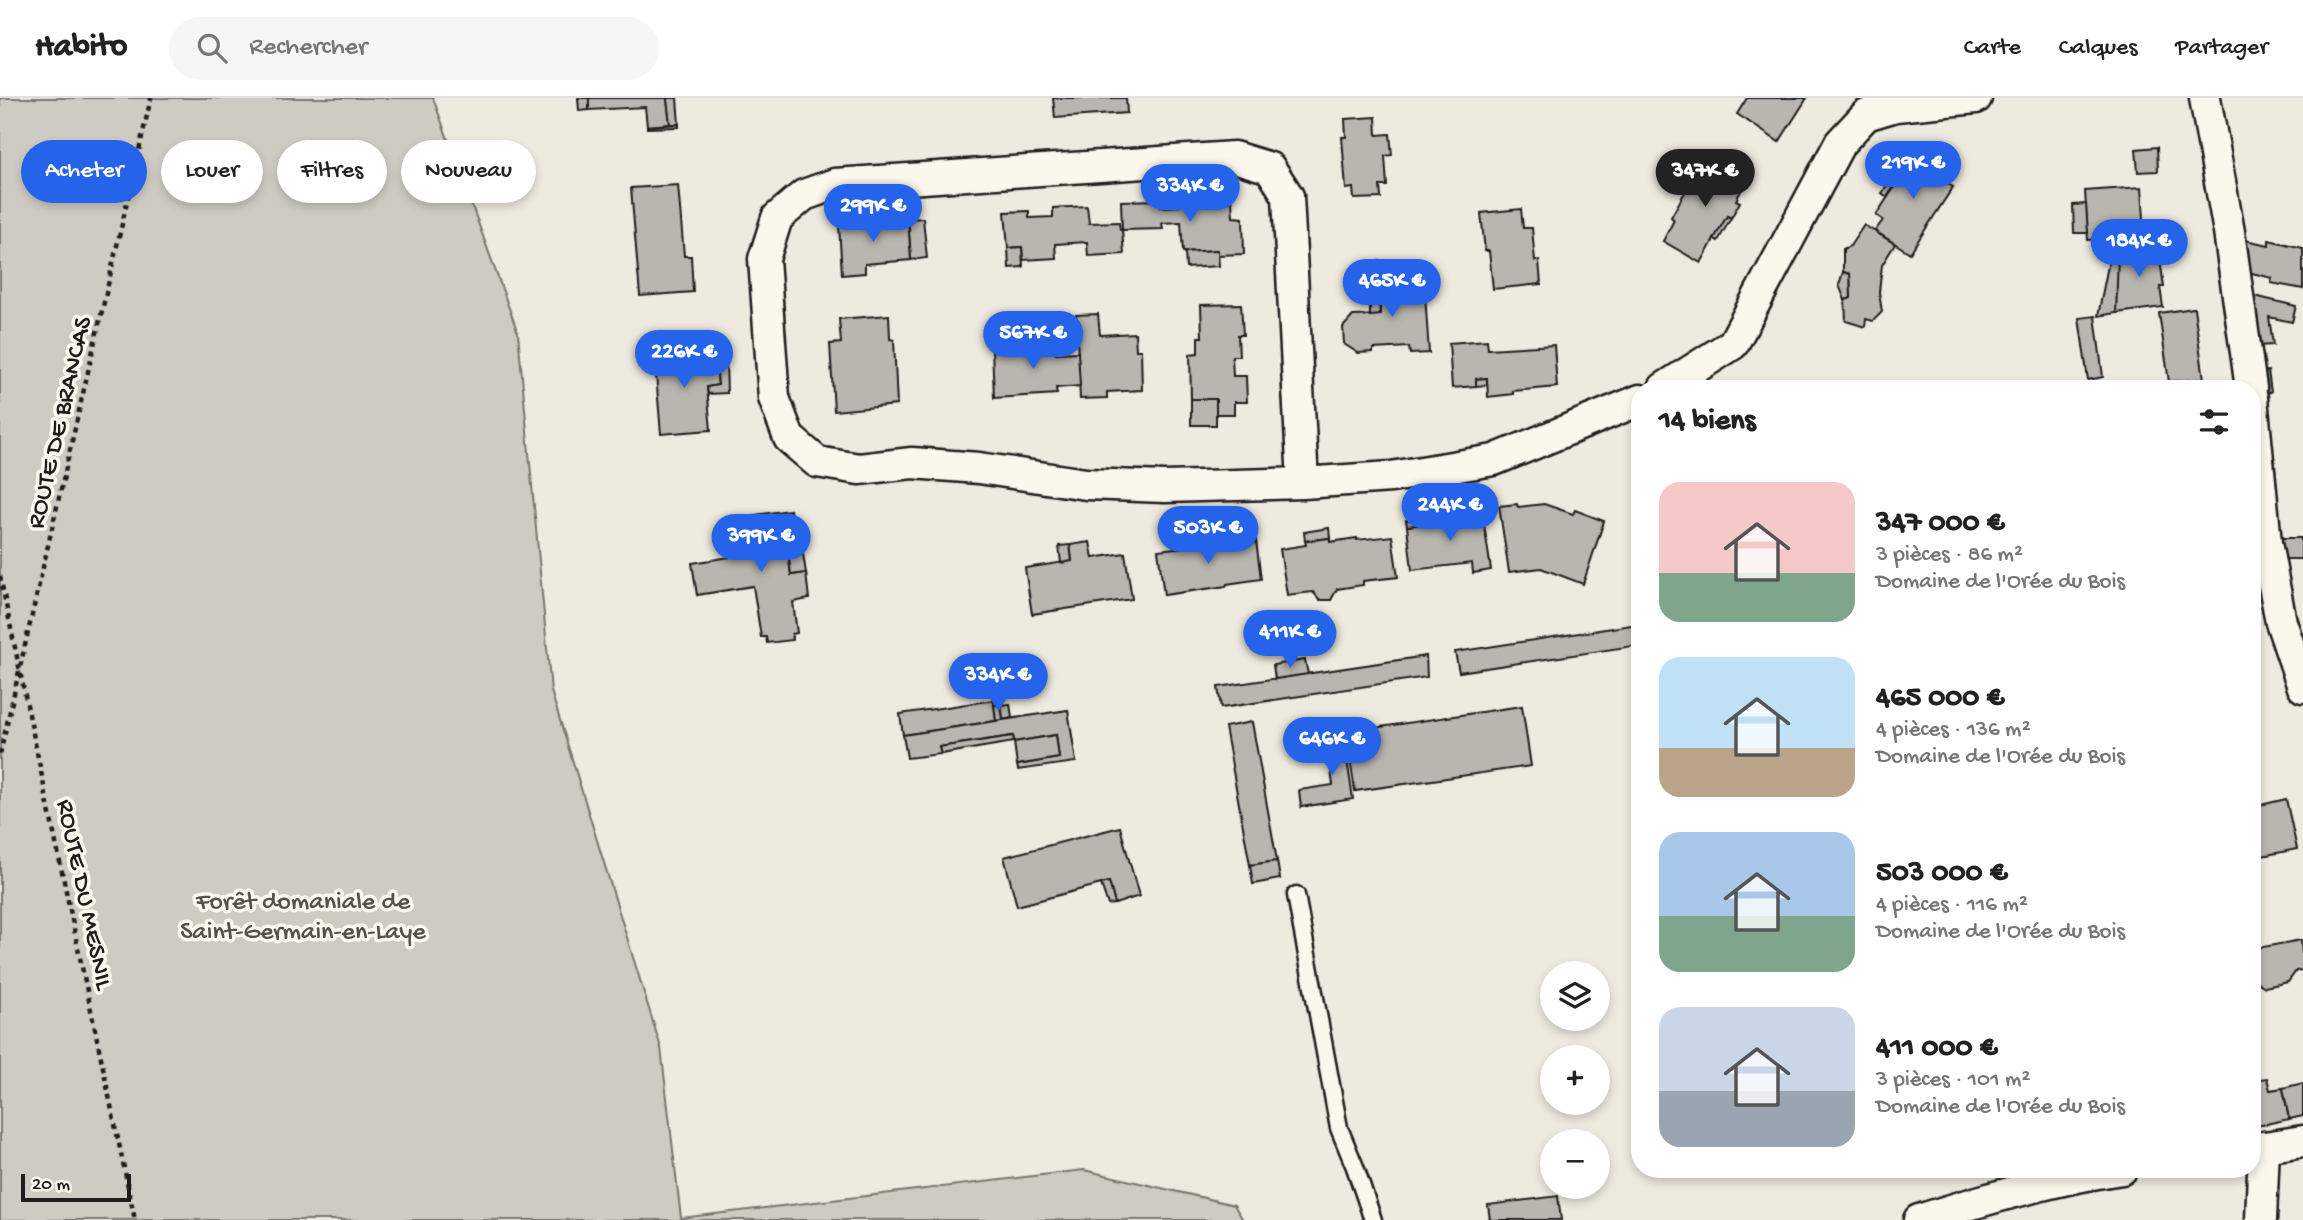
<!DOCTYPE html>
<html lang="fr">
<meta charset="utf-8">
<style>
:root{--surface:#fff;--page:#f6f6f6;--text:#222;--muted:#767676;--line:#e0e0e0;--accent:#2563eb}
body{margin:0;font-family:"Gochi Hand",sans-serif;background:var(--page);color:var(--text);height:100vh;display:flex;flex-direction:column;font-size:26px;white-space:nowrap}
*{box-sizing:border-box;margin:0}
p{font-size:23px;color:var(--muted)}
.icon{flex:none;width:38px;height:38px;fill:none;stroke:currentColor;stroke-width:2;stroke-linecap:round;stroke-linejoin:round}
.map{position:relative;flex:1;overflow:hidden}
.panel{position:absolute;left:1631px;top:282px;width:630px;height:798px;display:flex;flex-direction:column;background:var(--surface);border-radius:28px;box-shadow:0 4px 10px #0003}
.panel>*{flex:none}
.hud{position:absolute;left:21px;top:42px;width:665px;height:63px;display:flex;gap:14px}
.fabs{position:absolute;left:1540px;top:863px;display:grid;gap:14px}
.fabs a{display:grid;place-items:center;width:70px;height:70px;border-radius:50%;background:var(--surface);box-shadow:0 4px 10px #0003;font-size:35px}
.scale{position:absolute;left:21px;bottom:18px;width:110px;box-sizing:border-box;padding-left:7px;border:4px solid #1c1c1c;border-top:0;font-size:19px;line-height:24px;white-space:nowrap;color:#1c1c1c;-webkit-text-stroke:5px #fbf7ec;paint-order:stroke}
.price{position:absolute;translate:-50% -60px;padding:0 16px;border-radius:24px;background:var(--accent);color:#fff;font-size:23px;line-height:46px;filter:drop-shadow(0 2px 4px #0008)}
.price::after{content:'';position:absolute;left:50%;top:42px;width:21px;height:16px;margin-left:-10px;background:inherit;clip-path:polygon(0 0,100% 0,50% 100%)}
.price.current{background:#222;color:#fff}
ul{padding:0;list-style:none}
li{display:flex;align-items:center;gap:21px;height:175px;padding:0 28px}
li span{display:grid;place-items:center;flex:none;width:196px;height:140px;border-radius:21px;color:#555}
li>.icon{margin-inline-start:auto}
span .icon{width:84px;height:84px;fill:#fffc;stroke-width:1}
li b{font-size:30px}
h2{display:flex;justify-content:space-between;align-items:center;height:84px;padding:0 28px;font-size:30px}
.chip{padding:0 24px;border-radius:32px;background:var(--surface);box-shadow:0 4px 10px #0003;font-size:24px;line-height:63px}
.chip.current{background:var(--accent);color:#fff}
header{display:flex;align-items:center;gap:42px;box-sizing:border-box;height:98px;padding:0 35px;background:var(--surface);border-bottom:2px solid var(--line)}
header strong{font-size:33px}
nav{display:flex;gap:38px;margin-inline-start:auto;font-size:24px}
.search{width:490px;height:63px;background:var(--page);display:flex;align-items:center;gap:18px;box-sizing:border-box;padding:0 24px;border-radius:38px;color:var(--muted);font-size:26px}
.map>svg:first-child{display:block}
.green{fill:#ceccc2;stroke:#75746f;stroke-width:2}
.building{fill:#b9b6af;stroke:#1c1c1c;stroke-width:2}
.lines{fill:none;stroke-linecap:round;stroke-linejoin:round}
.service-casing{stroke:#1c1c1c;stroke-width:21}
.minor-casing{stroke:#1c1c1c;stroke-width:35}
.path{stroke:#1c1c1c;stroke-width:4.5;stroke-dasharray:5 5;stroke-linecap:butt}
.service{stroke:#fbf7ec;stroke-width:16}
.minor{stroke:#fbf7ec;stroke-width:30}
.labels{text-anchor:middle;stroke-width:7;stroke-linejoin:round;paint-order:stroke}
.street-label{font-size:26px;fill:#1c1c1c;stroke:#fbf7ec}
.park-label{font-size:26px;fill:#51514e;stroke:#fbf7ec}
</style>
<header>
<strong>Habito</strong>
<div class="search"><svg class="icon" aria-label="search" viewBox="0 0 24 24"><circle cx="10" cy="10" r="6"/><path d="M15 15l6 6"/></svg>Rechercher</div>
<nav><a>Carte</a><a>Calques</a><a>Partager</a></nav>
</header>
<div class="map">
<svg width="2303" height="1122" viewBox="0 0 2303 1122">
<rect width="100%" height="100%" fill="#eeeadf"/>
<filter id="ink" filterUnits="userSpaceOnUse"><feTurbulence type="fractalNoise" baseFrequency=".0143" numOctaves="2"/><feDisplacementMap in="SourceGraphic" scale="14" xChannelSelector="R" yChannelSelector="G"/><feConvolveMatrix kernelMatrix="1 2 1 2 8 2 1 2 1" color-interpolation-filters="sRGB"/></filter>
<g filter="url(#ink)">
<polygon class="green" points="0,0 433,0 518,235 551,593 661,950 681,1120 1084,1072 1234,1107 1243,1122 0,1122"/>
<g class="building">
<polygon points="578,0 589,0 589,12 579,13"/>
<polygon points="589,0 667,0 670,26 647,28 645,9 589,12"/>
<polygon points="667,0 677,0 679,26 670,26"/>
<polygon points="1053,0 1126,0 1127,15 1055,20"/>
<polygon points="1747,0 1807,0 1779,44 1737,16"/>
<polygon points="1376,19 1377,37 1390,36 1392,57 1385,58 1387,88 1380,88 1381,100 1354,101 1353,90 1346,91 1342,39 1346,39 1345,21"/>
<polygon points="679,26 679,29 647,30 647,28"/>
<polygon points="1913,47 1942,65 1934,77 1953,89 1910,155 1875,133 1883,122 1876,117 1911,64 1905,60"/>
<polygon points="2157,49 2158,73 2138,74 2136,51"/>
<polygon points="1711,58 1748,80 1736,102 1740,104 1731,120 1727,118 1701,165 1663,143 1674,122 1671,119 1694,78 1698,80"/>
<polygon points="1905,60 1911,64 1887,99 1882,95"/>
<polygon points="678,87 684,158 691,158 693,194 640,198 631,90"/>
<polygon points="2142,89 2145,137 2088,142 2085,93"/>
<polygon points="1160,102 1161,109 1180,108 1180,104 1232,103 1233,119 1243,120 1244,156 1218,157 1218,152 1183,154 1181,124 1162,125 1163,131 1122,132 1121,103"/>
<polygon points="2086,106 2088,135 2074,135 2073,107"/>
<polygon points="1087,108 1089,125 1119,124 1120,132 1122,132 1124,156 1088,158 1087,144 1055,146 1056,160 1023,162 1022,149 1008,150 1005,114 1029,113 1029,120 1053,119 1053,110"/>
<polygon points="1521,111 1523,130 1532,130 1535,163 1539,163 1541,186 1493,191 1489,153 1485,153 1481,115"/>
<polygon points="1727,118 1731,120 1718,143 1714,141"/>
<polygon points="923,120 927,160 911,162 908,121"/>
<polygon points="908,121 911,162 865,166 865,175 842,177 839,127"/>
<polygon points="1864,127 1895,146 1882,167 1879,194 1882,214 1873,223 1866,221 1865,229 1846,223 1845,202 1851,200 1850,176 1843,174 1843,151 1850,148"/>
<polygon points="2245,142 2269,147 2269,142 2303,150 2303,191 2271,185 2272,180 2248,174"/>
<polygon points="2158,148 2164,189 2160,189 2163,209 2116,215 2117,150"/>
<polygon points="1022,149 1023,169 1009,170 1008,150"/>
<polygon points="1218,152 1219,168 1186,170 1185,154"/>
<polygon points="2118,156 2116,215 2098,218 2110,157"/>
<polygon points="1379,163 1394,163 1399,166 1400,179 1376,181 1375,168"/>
<polygon points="1843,174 1850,176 1851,200 1845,202 1839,187"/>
<polygon points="1403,179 1403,182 1424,181 1429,255 1410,256 1409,249 1373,251 1373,254 1358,255 1344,246 1343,229 1353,218 1380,217 1379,201 1374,201 1373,181"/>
<polygon points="2250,197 2296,208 2292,224 2269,219 2273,247 2256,248"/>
<polygon points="1370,201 1379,201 1380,217 1370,218"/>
<polygon points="1241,206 1243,237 1238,237 1239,258 1232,258 1233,278 1246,278 1247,304 1234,304 1234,316 1216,316 1216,301 1191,301 1190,256 1198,255 1198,239 1202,239 1201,207"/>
<polygon points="2194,210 2204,281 2169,284 2159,215"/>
<polygon points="1098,216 1100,237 1135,235 1136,252 1141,252 1142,292 1107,294 1107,300 1080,301 1076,217"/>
<polygon points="889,217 890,241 894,242 897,307 834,313 830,246 841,245 839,221"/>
<polygon points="2095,218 2103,279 2088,282 2079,220"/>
<polygon points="1487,242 1488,251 1554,247 1557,289 1513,293 1513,296 1488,299 1487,280 1476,281 1476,288 1452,290 1449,245"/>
<polygon points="1054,246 1054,255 1078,254 1080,288 1056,290 1057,296 994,300 992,250"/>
<polygon points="704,249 706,266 716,266 718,287 707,289 711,332 661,336 654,253"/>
<polygon points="726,265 727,295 708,296 707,289 718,287 716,266"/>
<polygon points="2268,273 2271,294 2261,296 2259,274"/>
<polygon points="1487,280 1487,287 1476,288 1476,281"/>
<polygon points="2204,281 2206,290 2170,290 2169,284"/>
<rect x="1191" y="301" width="25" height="26"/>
<polygon points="1517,406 1518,409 1544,406 1573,416 1575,412 1604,423 1583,486 1541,470 1509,474 1499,408"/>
<polygon points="790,412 797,451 788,452 791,477 806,475 809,501 793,504 797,535 792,536 793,542 767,545 766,539 761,539 753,488 697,497 692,465 749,456 747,447 741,448 737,424 756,421 755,417"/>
<polygon points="1482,413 1491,472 1473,475 1472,465 1412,472 1407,428 1447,423 1446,417"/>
<polygon points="1446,417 1447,423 1407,428 1406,422"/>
<polygon points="1329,430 1330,440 1305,443 1304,434"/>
<polygon points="1392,438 1398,479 1363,483 1363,487 1337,491 1331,502 1320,502 1313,494 1287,497 1280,451 1306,447 1305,443 1330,440 1330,444 1357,440 1357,442"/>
<polygon points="1220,440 1221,446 1256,442 1261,481 1227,486 1226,488 1164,497 1158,452 1199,447 1200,443"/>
<polygon points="2279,440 2301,440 2301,461 2281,461"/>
<polygon points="1090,444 1093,460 1125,455 1132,501 1032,516 1025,470 1072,463 1070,447"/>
<polygon points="1070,447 1072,463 1061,465 1059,448"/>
<polygon points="802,450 806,475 791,477 788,452"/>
<polygon points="1638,526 1640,526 1640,547 1459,574 1455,554"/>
<polygon points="1426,558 1427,579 1221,610 1218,589"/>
<polygon points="1305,562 1308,576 1275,581 1273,567"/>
<polygon points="994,602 996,623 903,637 900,616"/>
<polygon points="1010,606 1012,620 1003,622 1001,607"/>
<polygon points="994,607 1001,607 1003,622 996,623"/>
<polygon points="1522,608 1531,668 1355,693 1346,634"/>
<polygon points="1068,612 1076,664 1018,672 1017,667 1059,660 1056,637 1014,644 1013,638 939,649 941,656 907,660 903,637"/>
<polygon points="1252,624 1277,763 1250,767 1225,629"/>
<polygon points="1343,635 1353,701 1301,709 1299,692 1333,687 1326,637"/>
<polygon points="1056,637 1059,660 1017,667 1014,644"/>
<polygon points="1013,638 1014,644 941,656 939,649"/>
<polygon points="2286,701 2297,751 2252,760 2252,709"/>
<polygon points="1120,729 1139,798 1115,806 1109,784 1017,808 1004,759"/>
<polygon points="1277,763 1280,781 1253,786 1250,767"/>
<polygon points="1109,784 1115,806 1108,807 1101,786"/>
<polygon points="2301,842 2303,872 2296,873 2288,884 2265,889 2252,881 2252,851"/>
<polygon points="2252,978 2253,982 2267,980 2270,992 2283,990 2289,1021 2252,1029"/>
<polygon points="2303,985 2303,1018 2289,1021 2283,990"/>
<polygon points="1558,1098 1561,1122 1490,1122 1488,1107"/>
</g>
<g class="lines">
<g class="service-casing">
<polyline id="service" points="1296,797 1339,1030 1355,1069 1373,1122"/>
</g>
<g class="minor-casing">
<g id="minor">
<polyline points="2205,0 2229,134 2251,290"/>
<polyline points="1664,290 1733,246 1840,45 1866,17 1896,8 1976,0"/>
<polyline points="2252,300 2266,445 2281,524 2303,589"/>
<polyline points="1303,385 1288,98 1270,70 1234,59 835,86 804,97 777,120 764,161 774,300 789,340 817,364 859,371 912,365 979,370 1086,386 1165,389 1303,385 1391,379 1494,362 1640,302"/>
<polyline points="2252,1051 2303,1043"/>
<path d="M1919,1122C1985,1101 2054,1081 2122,1071"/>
<polyline points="2261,1122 2264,1049"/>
</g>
</g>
<g class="path">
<polyline points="0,478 135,1122"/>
<polyline points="0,656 151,0"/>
</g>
<use href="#service" class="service"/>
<use href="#minor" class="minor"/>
</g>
</g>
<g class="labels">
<g class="street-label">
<text transform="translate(57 324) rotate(-77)" y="9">ROUTE DE BRANCAS</text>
<text transform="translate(87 796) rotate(78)" y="9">ROUTE DU MESNIL</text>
</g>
<g class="park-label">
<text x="303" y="810">Forêt domaniale de<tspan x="303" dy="30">Saint-Germain-en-Laye</tspan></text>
</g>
</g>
</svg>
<div class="fabs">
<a><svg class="icon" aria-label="layers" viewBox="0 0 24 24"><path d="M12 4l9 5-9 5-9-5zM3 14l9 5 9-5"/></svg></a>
<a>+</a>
<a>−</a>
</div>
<div class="scale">20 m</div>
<b class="price" style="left:1913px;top:103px">219K €</b>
<b class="price current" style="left:1705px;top:111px">347K €</b>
<b class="price" style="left:1190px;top:126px">334K €</b>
<b class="price" style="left:873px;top:146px">299K €</b>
<b class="price" style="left:2139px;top:181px">184K €</b>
<b class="price" style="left:1392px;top:221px">465K €</b>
<b class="price" style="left:1033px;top:273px">567K €</b>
<b class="price" style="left:684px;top:292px">226K €</b>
<b class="price" style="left:1450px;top:445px">244K €</b>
<b class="price" style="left:1208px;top:468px">503K €</b>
<b class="price" style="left:761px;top:476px">399K €</b>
<b class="price" style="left:1290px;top:572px">411K €</b>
<b class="price" style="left:998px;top:615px">334K €</b>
<b class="price" style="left:1332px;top:679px">646K €</b>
<div class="hud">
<a class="chip current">Acheter</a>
<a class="chip">Louer</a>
<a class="chip">Filtres</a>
<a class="chip">Nouveau</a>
</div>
<section class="panel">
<h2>14 biens<svg class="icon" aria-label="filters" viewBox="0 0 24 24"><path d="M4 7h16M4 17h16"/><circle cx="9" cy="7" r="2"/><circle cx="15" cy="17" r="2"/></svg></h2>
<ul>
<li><span style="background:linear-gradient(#f6c9c9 65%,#7fa58c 0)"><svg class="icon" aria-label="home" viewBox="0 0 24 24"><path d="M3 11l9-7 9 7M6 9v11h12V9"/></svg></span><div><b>347 000 €</b><p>3 pièces · 86 m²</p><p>Domaine de l'Orée du Bois</p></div></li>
<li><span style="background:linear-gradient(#bfe0f5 65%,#b9a48a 0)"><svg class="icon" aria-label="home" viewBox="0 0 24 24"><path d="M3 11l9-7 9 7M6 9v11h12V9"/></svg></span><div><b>465 000 €</b><p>4 pièces · 136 m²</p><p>Domaine de l'Orée du Bois</p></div></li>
<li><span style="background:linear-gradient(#a9c7e8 60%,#7fa58c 0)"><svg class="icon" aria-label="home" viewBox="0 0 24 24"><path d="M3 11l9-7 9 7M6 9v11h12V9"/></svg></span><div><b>503 000 €</b><p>4 pièces · 116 m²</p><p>Domaine de l'Orée du Bois</p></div></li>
<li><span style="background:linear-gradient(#c9d6e8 60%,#9aa5b1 0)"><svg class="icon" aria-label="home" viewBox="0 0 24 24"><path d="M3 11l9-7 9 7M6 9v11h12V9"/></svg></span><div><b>411 000 €</b><p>3 pièces · 101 m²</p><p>Domaine de l'Orée du Bois</p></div></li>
</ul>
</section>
</div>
